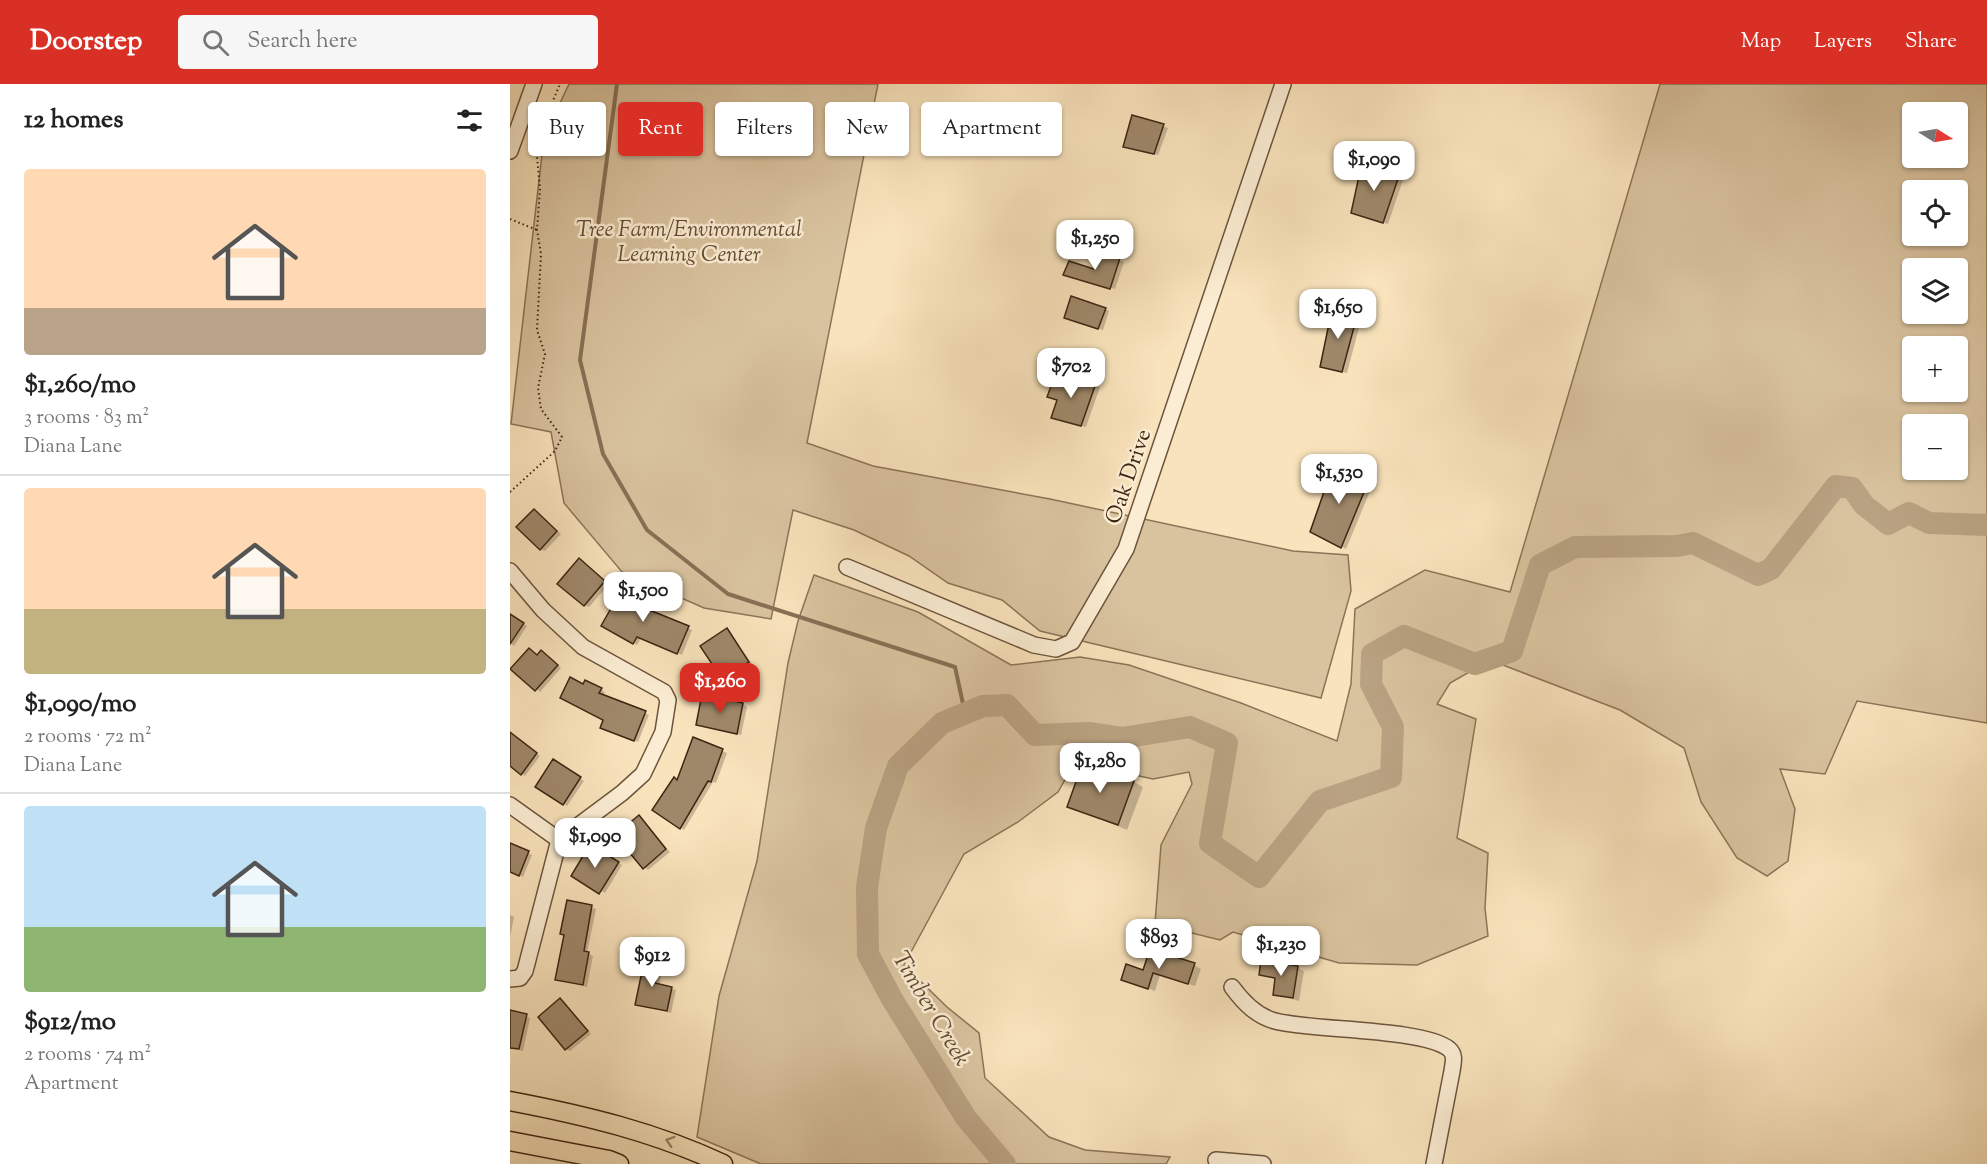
<!DOCTYPE html>
<meta charset="utf-8">
<style>
:root{--surface:#fff;--page:#f6f6f6;--text:#222;--muted:#767676;--line:#e0e0e0;--accent:#d93025}
body{margin:0;font-family:"Sorts Mill Goudy",serif;background:var(--page);color:var(--text);height:100vh;display:flex;flex-direction:column;font-size:22px;white-space:nowrap}
*{box-sizing:border-box;margin:0}
p{font-size:20px;color:var(--muted)}
.icon{flex:none;width:33px;height:33px;fill:none;stroke:currentColor;stroke-width:2;stroke-linecap:round;stroke-linejoin:round}
.map{position:relative;flex:1;overflow:hidden}
.sheet{display:flex;flex-direction:column;background:var(--surface);width:510px}
.sheet>*{flex:none}
.banner{position:absolute;left:18px;top:18px;width:570px;height:54px;display:flex;gap:12px}
.needle{width:39px;rotate:101deg}
.controls{position:absolute;left:1392px;top:18px;display:grid;gap:12px}
.controls a{display:grid;place-items:center;width:66px;height:66px;border-radius:6px;background:var(--surface);box-shadow:0 2px 4px #0004;font-size:30px}
.price{position:absolute;translate:-50% -51px;padding:0 14px;border-radius:12px;background:#fff;color:#222;font-size:20px;line-height:39px;filter:drop-shadow(0 2px 3px #0008)}
.price::after{content:'';position:absolute;left:50%;top:36px;width:18px;height:14px;margin-left:-9px;background:inherit;clip-path:polygon(0 0,100% 0,50% 100%)}
.price.active{background:var(--accent);color:#fff}
ul{padding:0;list-style:none}
li{display:grid;align-content:center;gap:12px;height:318px;padding:0 24px}
li+li{border-top:2px solid var(--line)}
li span{display:grid;place-items:center;height:186px;border-radius:6px;color:#555}
li>.icon{margin-inline-start:auto}
span .icon{width:108px;height:108px;fill:#fffc;stroke-width:1}
li b{font-size:26px}
h2{display:flex;justify-content:space-between;align-items:center;height:72px;padding:0 24px;font-size:26px}
.tag{padding:0 21px;border-radius:6px;background:var(--surface);box-shadow:0 2px 4px #0004;font-size:21px;line-height:54px}
.tag.active{background:var(--accent);color:#fff}
header{display:flex;align-items:center;gap:36px;box-sizing:border-box;height:84px;padding:0 30px;background:var(--accent);color:#fff}
header strong{font-size:28px}
nav{display:flex;gap:33px;margin-inline-start:auto;font-size:21px}
.search{width:420px;height:54px;background:var(--page);display:flex;align-items:center;gap:15px;box-sizing:border-box;padding:0 21px;border-radius:6px;color:var(--muted);font-size:22px}
main{display:flex;flex:1;min-height:0}
.map>svg:first-child{display:block}
.green{fill:#d9c39f;stroke:#8c7458;stroke-width:1.5;fill-rule:evenodd}
.shadow{fill:#0003}
.lines{fill:none;stroke-linecap:round;stroke-linejoin:round}
.stream{stroke:#887055;stroke-width:4}
.river{stroke:#b9a282;stroke-width:22}
.building{fill:#9f886a;stroke:#3e2512;stroke-width:1.5}
.minor-casing{stroke:#6d543c;stroke-width:18}
.major-casing{stroke:#3e2512;stroke-width:21}
.path{stroke:#3e2512;stroke-width:2;stroke-dasharray:1.5 3;stroke-linecap:butt}
.minor{stroke:#fbedd3;stroke-width:15}
.major{stroke:#f9e3bc;stroke-width:18}
.oneway{stroke:#9c8467}
.labels{text-anchor:middle;stroke-width:5;stroke-linejoin:round;paint-order:stroke}
.park-label{font-size:22px;font-style:italic;fill:#654c35;stroke:#fbedd3}
.street-label{font-size:22px;fill:#3e2512;stroke:#fbedd3}
.water-label{font-size:24px;font-style:italic;fill:#634a34;stroke:#fbedd3}
</style>
<header>
<strong>Doorstep</strong>
<div class="search"><svg class="icon" aria-label="search" viewBox="0 0 24 24"><circle cx="10" cy="10" r="6"/><path d="M15 15l6 6"/></svg>Search here</div>
<nav><a>Map</a><a>Layers</a><a>Share</a></nav>
</header>
<main>
<section class="sheet">
<h2>12 homes<svg class="icon" aria-label="filters" viewBox="0 0 24 24"><path d="M4 7h16M4 17h16"/><circle cx="9" cy="7" r="2"/><circle cx="15" cy="17" r="2"/></svg></h2>
<ul>
<li><span style="background:linear-gradient(#ffd9b3 75%,#b9a48a 0)"><svg class="icon" aria-label="home" viewBox="0 0 24 24"><path d="M3 11l9-7 9 7M6 9v11h12V9"/></svg></span><div><b>$1,260/mo</b><p>3 rooms · 83 m²</p><p>Diana Lane</p></div></li>
<li><span style="background:linear-gradient(#ffd9b3 65%,#c2b280 0)"><svg class="icon" aria-label="home" viewBox="0 0 24 24"><path d="M3 11l9-7 9 7M6 9v11h12V9"/></svg></span><div><b>$1,090/mo</b><p>2 rooms · 72 m²</p><p>Diana Lane</p></div></li>
<li><span style="background:linear-gradient(#bfe0f5 65%,#8fb573 0)"><svg class="icon" aria-label="home" viewBox="0 0 24 24"><path d="M3 11l9-7 9 7M6 9v11h12V9"/></svg></span><div><b>$912/mo</b><p>2 rooms · 74 m²</p><p>Apartment</p></div></li>
</ul>
</section>
<div class="map">
<svg width="1477" height="1080" viewBox="0 0 1477 1080">
<rect width="100%" height="100%" fill="#f9e3bc"/>
<filter id="stains"><feTurbulence type="fractalNoise" baseFrequency=".00333" numOctaves="4"/><feColorMatrix values="0 0 0 0 .2 0 0 0 0 .09 0 0 0 0 .02 0 0 0 .5 -.17"/></filter>
<radialGradient id="worn" r=".72"><stop offset=".6" stop-color="#630" stop-opacity="0"/><stop offset="1" stop-color="#630" stop-opacity=".3"/></radialGradient>
<g class="green">
<polygon points="59,0 368,0 297,359 363,382 540,415 783,467 838,471 841,507 811,614 530,547 492,516 438,499 399,472 344,446 283,426 261,535 194,524 112,488 54,419 41,348 1,340 34,53"/>
<path d="M1150,0H1477V639L1347,617L1315,690L1270,685L1285,725L1278,777L1257,792L1227,774L1191,718L1174,664L1110,626L980,576L940,599L927,620L966,635L947,754L978,769L975,824L978,852L907,881L829,879L723,848L710,856L645,840L651,761L682,700L679,688L643,695L565,678L548,708L508,738L454,770L394,881L437,923L469,949L475,994L539,1053L575,1066L660,1073L656,1080H251L187,1053L209,912L247,777L278,579L288,537L304,491L408,528L501,581L570,573L619,581L731,619L827,657L841,600L845,525L915,486L1000,508ZM1402,28H1448V74H1402ZM1402,106H1448V152H1402ZM1402,184H1448V230H1402ZM1402,262H1448V308H1402ZM1402,340H1448V386H1402Z"/>
</g>
<g class="shadow">
<polygon points="623,33 658,44 648,71 619,64"/>
<polygon points="853,80 894,93 878,140 847,131"/>
<polygon points="591,170 614,178 605,205 555,191 585,186"/>
<polygon points="595,225 599,227 593,246 559,235"/>
<polygon points="823,227 851,236 837,289 816,284"/>
<polygon points="546,293 590,303 576,343 547,335 549,316"/>
<polygon points="825,381 863,400 836,465 802,448"/>
<polygon points="24,426 51,450 35,467 30,465"/>
<polygon points="73,478 99,500 79,523 74,521"/>
<polygon points="114,505 143,522 140,528 182,546 172,571 131,554 127,561 93,541"/>
<polygon points="0,531 17,542 4,562 0,559"/>
<polygon points="217,546 242,580 217,597 192,562"/>
<polygon points="35,570 51,584 30,608 3,585"/>
<polygon points="76,598 95,608 93,612 139,631 128,658 96,645 95,636 74,602"/>
<polygon points="233,620 237,623 231,651 188,641"/>
<polygon points="0,653 6,653 30,672 15,692 0,681"/>
<polygon points="184,655 217,669 206,699 203,698 174,746 170,743 168,698"/>
<polygon points="43,677 74,697 57,722 27,702"/>
<polygon points="624,698 633,703 617,746 559,722"/>
<polygon points="129,733 160,768 138,786 134,783"/>
<polygon points="0,761 22,771 13,793 0,787"/>
<polygon points="81,763 112,781 95,809 63,792"/>
<polygon points="58,818 86,825 77,869 83,872 77,903 47,895 56,851"/>
<polygon points="0,831 4,833 0,853"/>
<polygon points="149,878 153,880 149,901 166,906 161,929 127,920"/>
<polygon points="684,881 691,885 685,902 650,891 645,907 613,895 634,888"/>
<polygon points="788,884 794,887 789,917 764,910 767,896 750,890"/>
<polygon points="50,916 81,950 60,967 56,965"/>
<polygon points="0,928 20,934 13,967 0,964"/>
</g>
<g class="lines">
<polyline class="stream" points="107,0 70,276 93,370 137,446 218,510 445,583 455,629"/>
<polyline class="river" points="495,1080 456,1034 382,915 358,870 357,803 366,744 388,682 432,639 473,622 497,621 525,651 579,649 612,654 680,643 717,659 700,759 749,793 810,717 881,693 883,643 861,600 862,570 894,552 965,580 1002,567 1030,481 1065,463 1167,462 1183,459 1248,491 1261,485 1326,402 1342,404 1354,421 1378,440 1399,429 1419,439 1477,441"/>
</g>
<g class="building">
<polygon points="622,31 654,40 644,70 613,63"/>
<polygon points="852,78 890,89 873,139 841,129"/>
<polygon points="590,169 610,174 600,205 553,191 559,177 584,185"/>
<polygon points="561,212 596,224 588,245 554,234"/>
<polygon points="822,225 847,232 832,288 810,283"/>
<polygon points="545,291 586,299 571,342 541,334 547,316 537,313"/>
<polygon points="824,379 859,396 831,464 800,448"/>
<polygon points="24,425 47,447 30,466 6,443"/>
<polygon points="69,474 95,497 74,522 47,500"/>
<polygon points="113,503 140,519 137,525 179,542 167,570 127,553 123,560 91,542"/>
<polygon points="0,530 14,539 0,560"/>
<polygon points="217,544 239,578 212,595 190,562"/>
<polygon points="19,564 27,571 31,566 48,581 25,607 0,585"/>
<polygon points="60,593 73,600 75,596 92,604 89,609 136,627 124,657 90,644 93,636 50,614"/>
<polygon points="192,610 233,619 227,650 186,641"/>
<polygon points="0,648 27,669 11,691 0,682"/>
<polygon points="183,653 213,665 201,698 198,697 170,745 142,726 164,693 167,696"/>
<polygon points="43,675 71,693 53,721 25,703"/>
<polygon points="573,678 624,697 608,741 557,723"/>
<polygon points="129,731 156,765 133,785 105,751"/>
<polygon points="0,759 19,767 9,792 0,788"/>
<polygon points="80,760 109,778 89,810 61,792"/>
<polygon points="57,816 82,821 74,867 79,868 73,901 45,896 54,851 50,850"/>
<polygon points="640,865 685,879 678,900 643,889 638,905 611,896 616,880 633,886"/>
<polygon points="135,873 150,876 145,899 162,903 157,927 125,921"/>
<polygon points="751,876 788,882 783,914 763,911 765,894 749,891"/>
<polygon points="50,914 78,947 55,966 28,933"/>
<polygon points="0,926 17,930 9,965 0,964"/>
</g>
<g class="lines">
<g class="minor-casing">
<g id="minor">
<polyline points="0,67 24,0"/>
<polyline points="337,483 524,561 546,565 562,558 616,465 773,0"/>
<polyline points="0,487 33,526 73,563 154,608 158,616 153,648 133,690 112,709 49,756 15,887 10,894 0,895"/>
<polyline points="0,721 49,756"/>
<path d="M722,903C733,918 746,932 765,937C802,947 913,944 939,965C946,971 943,979 942,987L924,1080"/>
<polyline points="706,1076 753,1080"/>
</g>
</g>
<g class="major-casing">
<g id="major">
<path d="M0,1017C74,1031 145,1048 213,1080"/>
<polyline points="0,1057 99,1076 109,1080"/>
</g>
</g>
<g class="path">
<polyline points="0,135 27,146"/>
<polyline points="0,408 45,367 52,353 31,325 28,304 35,270 27,246 31,170 27,146 30,105 26,62 28,52 50,0"/>
</g>
<use href="#minor" class="minor"/>
<use href="#major" class="major"/>
</g>
<defs><path id="oneway-chevron" d="M-2-3.5L2.5 0L-2 3.5" fill="none" stroke-width="1.6" stroke-linecap="round" stroke-linejoin="round" transform="scale(1.5)"/></defs>
<use class="oneway" href="#oneway-chevron" transform="translate(160 1057) rotate(-162)"/>
<g class="labels">
<g class="park-label">
<text x="179" y="152">Tree Farm/Environmental<tspan x="179" dy="25">Learning Center</tspan></text>
</g>
<g class="street-label">
<text transform="translate(617 392) rotate(-71)" y="8">Oak Drive</text>
</g>
<g class="water-label">
<text transform="translate(422 924) rotate(59)" y="8">Timber Creek</text>
</g>
</g>
<rect width="100%" height="100%" filter="url(#stains)"/>
<rect width="100%" height="100%" fill="url(#worn)"/>
</svg>
<div class="controls">
<a><svg class="needle" viewBox="-14 -14 28 28"><path d="M0-13l5 13h-10z" fill="#e53935"/><path d="M0 13l5-13h-10z" fill="#767676"/></svg></a>
<a><svg class="icon" aria-label="locate" viewBox="0 0 24 24"><circle cx="12" cy="12" r="6"/><path d="M12 2v4M12 18v4M2 12h4M18 12h4"/></svg></a>
<a><svg class="icon" aria-label="layers" viewBox="0 0 24 24"><path d="M12 4l9 5-9 5-9-5zM3 14l9 5 9-5"/></svg></a>
<a>+</a>
<a>−</a>
</div>
<b class="price" style="left:864px;top:108px">$1,090</b>
<b class="price" style="left:585px;top:187px">$1,250</b>
<b class="price" style="left:828px;top:256px">$1,650</b>
<b class="price" style="left:561px;top:315px">$702</b>
<b class="price" style="left:829px;top:421px">$1,530</b>
<b class="price" style="left:133px;top:539px">$1,500</b>
<b class="price active" style="left:210px;top:630px">$1,260</b>
<b class="price" style="left:590px;top:710px">$1,280</b>
<b class="price" style="left:85px;top:785px">$1,090</b>
<b class="price" style="left:649px;top:886px">$893</b>
<b class="price" style="left:771px;top:893px">$1,230</b>
<b class="price" style="left:142px;top:904px">$912</b>
<div class="banner">
<a class="tag">Buy</a>
<a class="tag active">Rent</a>
<a class="tag">Filters</a>
<a class="tag">New</a>
<a class="tag">Apartment</a>
</div>
</div>
</main>
